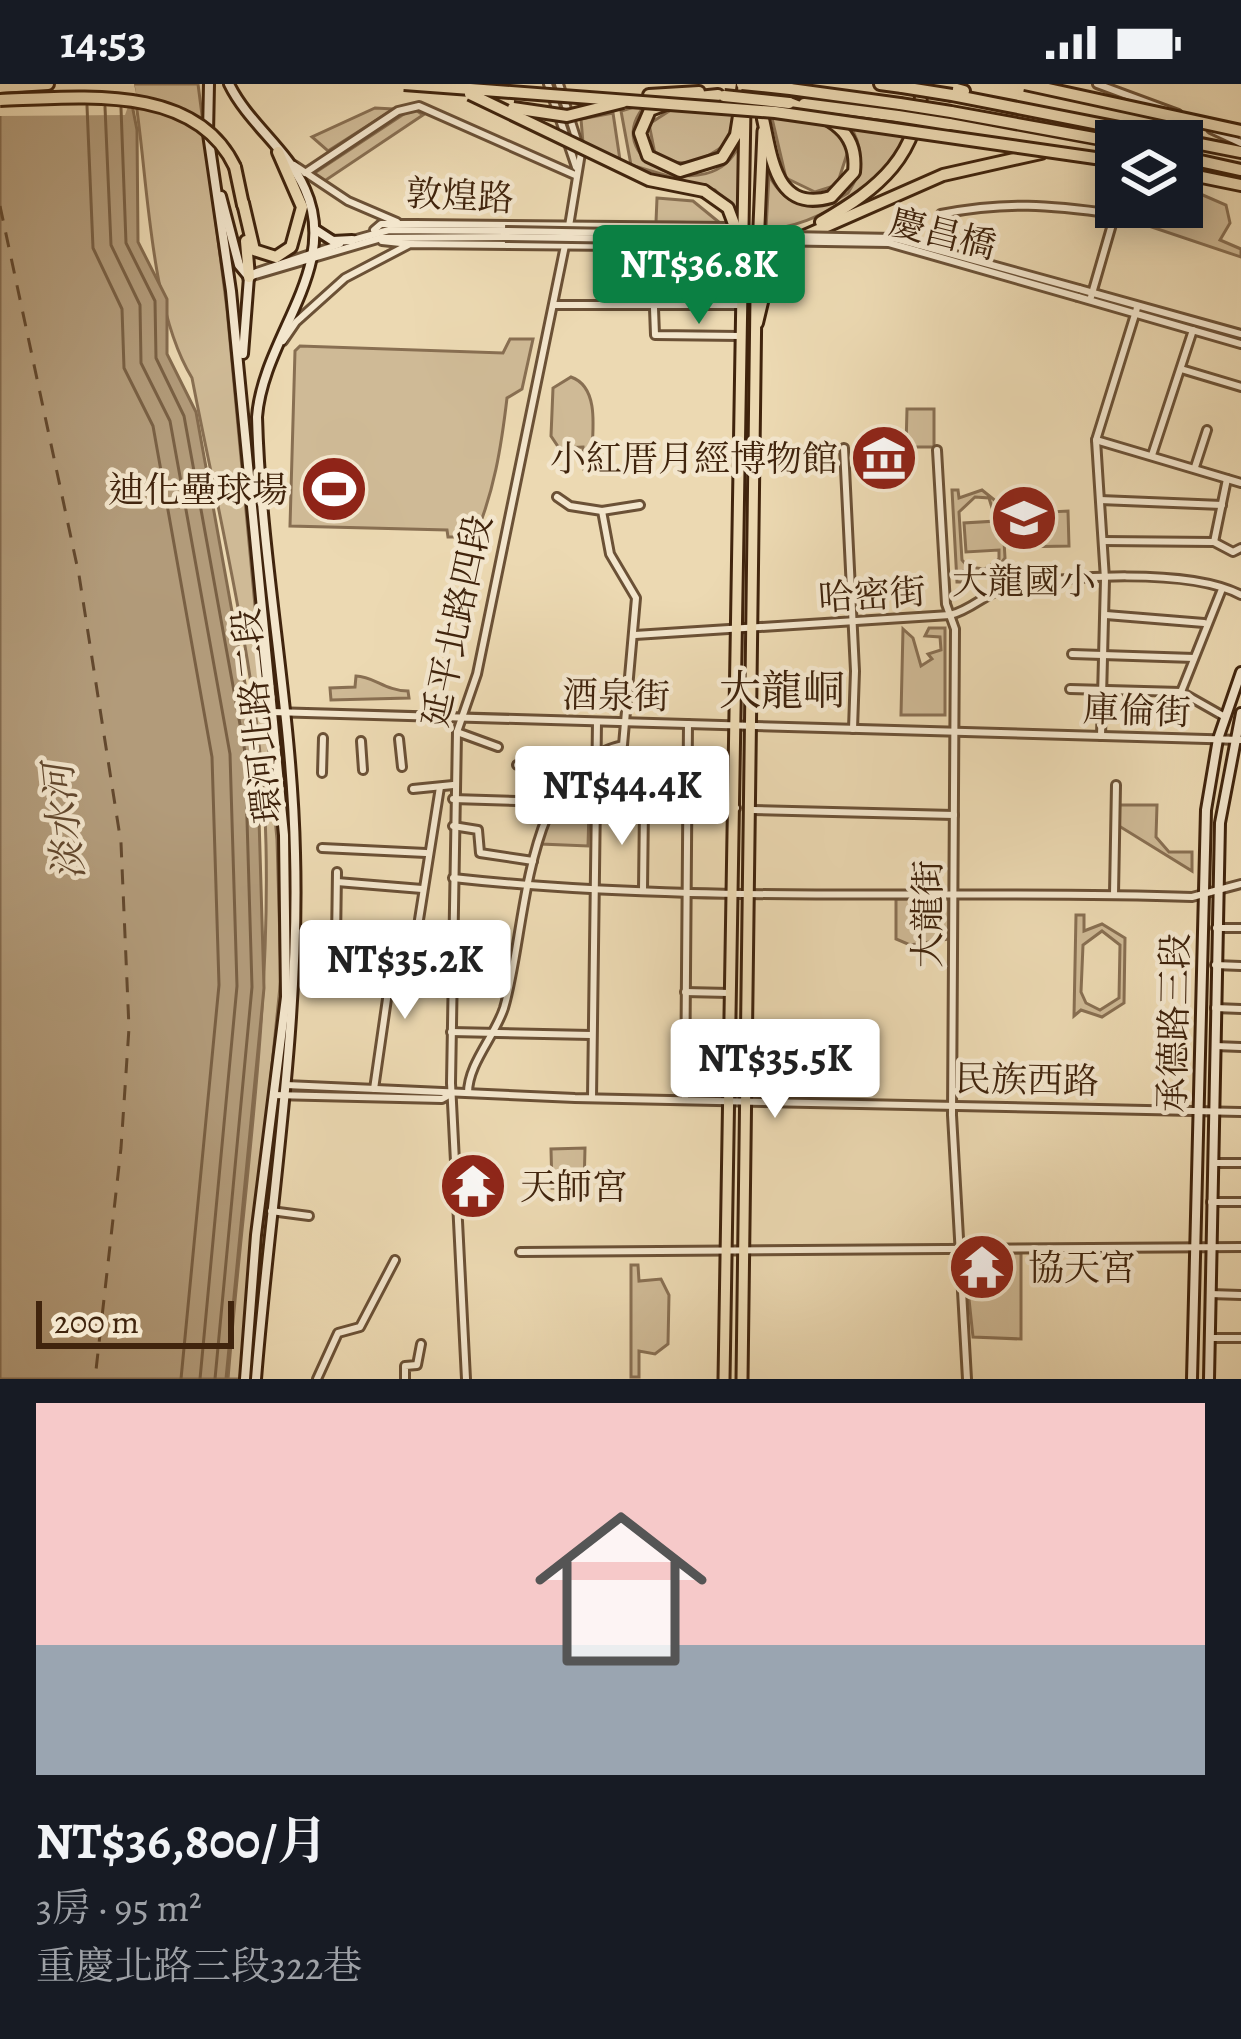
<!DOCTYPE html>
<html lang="zh-TW">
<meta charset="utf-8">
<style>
:root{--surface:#171b24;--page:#20242c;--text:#f1f3f6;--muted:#9ea1a6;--accent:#0b8043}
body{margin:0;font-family:Alegreya,"Noto Serif TC",serif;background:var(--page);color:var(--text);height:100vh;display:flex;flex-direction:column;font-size:45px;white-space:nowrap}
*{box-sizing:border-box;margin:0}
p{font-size:39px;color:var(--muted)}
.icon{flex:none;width:66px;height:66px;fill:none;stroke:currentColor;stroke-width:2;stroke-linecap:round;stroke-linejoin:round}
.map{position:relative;height:1295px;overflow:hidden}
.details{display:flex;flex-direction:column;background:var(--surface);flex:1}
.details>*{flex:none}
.tools{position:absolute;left:1095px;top:36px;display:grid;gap:24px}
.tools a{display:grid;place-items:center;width:108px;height:108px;border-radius:0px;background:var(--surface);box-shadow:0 6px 30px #0003;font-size:60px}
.scale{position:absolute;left:36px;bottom:30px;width:198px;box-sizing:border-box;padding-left:12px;border:6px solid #40240d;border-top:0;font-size:33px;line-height:42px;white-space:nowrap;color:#40240d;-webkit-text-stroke:9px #f3e6cd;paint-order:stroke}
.price{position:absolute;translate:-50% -102px;padding:0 27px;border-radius:12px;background:#fff;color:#222;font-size:39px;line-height:78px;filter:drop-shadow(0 3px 6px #0008)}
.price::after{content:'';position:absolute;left:50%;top:72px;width:36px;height:27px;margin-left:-18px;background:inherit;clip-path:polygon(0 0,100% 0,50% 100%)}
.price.active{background:var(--accent);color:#fff}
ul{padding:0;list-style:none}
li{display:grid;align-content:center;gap:24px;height:636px;padding:0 36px}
li span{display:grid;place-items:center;height:372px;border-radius:0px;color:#555}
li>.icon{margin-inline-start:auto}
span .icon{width:216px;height:216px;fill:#fffc;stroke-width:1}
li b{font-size:51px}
.status{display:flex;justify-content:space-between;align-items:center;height:84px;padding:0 60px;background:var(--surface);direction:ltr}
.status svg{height:33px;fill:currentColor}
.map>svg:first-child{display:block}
.green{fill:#cfba96;stroke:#886f52;stroke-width:3;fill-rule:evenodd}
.water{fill:#b29b7a;stroke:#846b4e;stroke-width:3}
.pier{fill:#ecd9b2}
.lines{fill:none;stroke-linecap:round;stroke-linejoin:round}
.shore{stroke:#796044;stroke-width:3}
.ferry{stroke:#62482e;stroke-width:3;stroke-dasharray:15 12;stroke-linecap:butt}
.minor-casing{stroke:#6b5136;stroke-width:12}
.tertiary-casing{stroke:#6b5136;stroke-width:12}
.secondary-casing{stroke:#40240d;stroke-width:14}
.primary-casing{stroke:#40240d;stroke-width:15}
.motorway-casing{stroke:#40240d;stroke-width:16}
.minor{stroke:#f3e6cd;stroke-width:6}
.tertiary{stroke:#f3e6cd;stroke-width:6}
.secondary{stroke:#f3e6cd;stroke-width:8}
.primary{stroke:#ecd9b2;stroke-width:9}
.motorway{stroke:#ecd9b2;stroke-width:10}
.tertiary-bridge-casing{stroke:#6b5136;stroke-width:12;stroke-linecap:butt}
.motorway-bridge-casing{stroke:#40240d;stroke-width:16;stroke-linecap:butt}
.tertiary-bridge{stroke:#f3e6cd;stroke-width:6}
.motorway-bridge{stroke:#ecd9b2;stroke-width:10}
.labels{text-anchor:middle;stroke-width:9;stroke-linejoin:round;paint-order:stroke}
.street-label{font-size:36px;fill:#40240d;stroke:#f3e6cd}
.poi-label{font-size:36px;fill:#40240d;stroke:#f3e6cd;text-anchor:end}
.water-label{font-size:39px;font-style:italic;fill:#62482e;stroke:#f3e6cd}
.quarter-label{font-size:42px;fill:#40240d;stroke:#f3e6cd}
</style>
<div class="status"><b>14:53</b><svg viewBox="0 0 49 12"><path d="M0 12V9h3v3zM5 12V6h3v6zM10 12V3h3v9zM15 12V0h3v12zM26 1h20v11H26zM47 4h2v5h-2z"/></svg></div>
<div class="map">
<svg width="1241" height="1295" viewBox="0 0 1241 1295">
<rect width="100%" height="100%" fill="#ecd9b2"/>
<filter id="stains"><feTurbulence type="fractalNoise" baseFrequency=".00167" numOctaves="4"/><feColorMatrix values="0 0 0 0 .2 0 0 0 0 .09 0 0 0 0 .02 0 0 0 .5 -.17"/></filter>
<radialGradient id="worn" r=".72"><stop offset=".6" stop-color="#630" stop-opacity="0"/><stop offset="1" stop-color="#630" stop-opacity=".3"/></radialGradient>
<g class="green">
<path d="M133,0H198L227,225L277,755L281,893L240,1295H228C242,1117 270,940 266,761C263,609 221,444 192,294C147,221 148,81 133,0Z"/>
<path d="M677,22L736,26L727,59C705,77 681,87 655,70L649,40Z"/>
<path d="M634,23L643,24C600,80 711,122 738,63L742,138L715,106L631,81L621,27Z"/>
<polygon points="375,24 394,25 328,67 312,53"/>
<polygon points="413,24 423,31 323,98 313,90"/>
<polygon points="613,29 620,76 583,59 581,35"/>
<polygon points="771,30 835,43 848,67 837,101 815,108 786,94"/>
<path d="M848,38L909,47C893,97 815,144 766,145L769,91C787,126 817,129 848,109C865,83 864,64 848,38Z"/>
<polygon points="1182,102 1226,121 1230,139 1220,156 1241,165 1241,173 1128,135 1131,128 1142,131 1140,123 1182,123"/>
<polygon points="657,114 693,117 720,139 656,138"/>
<path d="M510,255H533L522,305L507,314C501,365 494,407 475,453H448L447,446L290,442L295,267L300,262L503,269Z"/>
<path d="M571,293C603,304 591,356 591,384L584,385L583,363L559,364L551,352L553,304Z"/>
<polygon points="907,325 934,325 934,363 906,363"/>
<path d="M952,406H958L959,414L982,406L1002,422L1005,474L991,493L964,487V498H957ZM975,413L989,414L996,437L964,439L966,468L999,466V475L985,485L968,483L962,476L959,428Z"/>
<polygon points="1068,427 1069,462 1011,463 1009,430"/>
<polygon points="929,544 945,544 945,631 901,631 903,545 913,554 921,582 932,575 928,570 941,566 940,553 925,552"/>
<path d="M356,592C373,592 386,607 408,607L409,614L331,616L330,604L355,603Z"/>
<polygon points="1119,721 1157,721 1156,753 1169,768 1192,768 1192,787 1119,742"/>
<polygon points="553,724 589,726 588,762 541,760"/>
<polygon points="896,815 949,815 949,855 910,861 896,855"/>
<path d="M1076,831H1084V847L1102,840L1125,854L1124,919L1102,933L1081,926L1074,932ZM1102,847L1120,861L1119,914L1100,926L1086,919L1081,908L1083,861Z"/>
<polygon points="585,1064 584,1105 552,1104 551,1065"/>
<polygon points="964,1168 1021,1169 1021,1255 973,1253"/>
<polygon points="631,1181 638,1181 639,1197 661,1195 669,1211 668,1260 655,1270 639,1267 639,1293 631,1293"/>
</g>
<polygon class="water" points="0,0 128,0 137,46 138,158 167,215 167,270 196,328 257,666 264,904 226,1295 0,1295"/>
<polygon class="pier" points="0,0 134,0 137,14 131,14 125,31 0,32"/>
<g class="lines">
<g class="shore">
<polyline points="87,22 93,164 122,225 124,284 153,342 212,673 219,901 181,1295"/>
<polyline points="105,23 111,161 140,221 141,279 170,337 230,670 237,902 200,1295"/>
<polyline points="121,24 126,159 155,217 156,274 184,332 245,668 252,903 215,1295"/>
</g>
<polyline class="ferry" points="0,122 79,491 121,759 129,944 121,1064 95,1295"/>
<g class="minor-casing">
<g id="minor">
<polyline points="1097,0 1178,30"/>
<polyline points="1211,45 1241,59"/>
<polyline points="294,81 348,117 397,138"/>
<polyline points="305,89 398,27 419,22 575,91"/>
<polyline points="416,140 731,143"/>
<path d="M940,159L941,130C1007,117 1049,121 1115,130L1091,213"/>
<polyline points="554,221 742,221"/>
<polyline points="654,224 655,251 740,252"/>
<polyline points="283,257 296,238 345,194 410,160 736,163 740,170"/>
<polyline points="1181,285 1241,303"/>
<polyline points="1096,356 1241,399"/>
<polyline points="844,364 855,587 853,645"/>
<polyline points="937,366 946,520 955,545 952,1031 967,1295"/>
<polyline points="1152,371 1193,246"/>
<polyline points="1195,383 1207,346"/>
<polyline points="1100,416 1222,421"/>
<polyline points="602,427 640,421"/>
<polyline points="1103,457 1214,458 1233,468 1241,464"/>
<polyline points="1214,458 1227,395"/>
<polyline points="1106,531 1204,539"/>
<path d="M635,551L950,531C972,526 988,507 1008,503C1064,491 1191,484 1241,511"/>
<polyline points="1072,570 1194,574"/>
<polyline points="1070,605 1181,608 1225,633"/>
<polyline points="1181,608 1222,505"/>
<polyline points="457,648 498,663"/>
<polyline points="1101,652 1105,495 1096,356 1137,224"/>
<polyline points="399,655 402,683"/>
<polyline points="361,657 363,686"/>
<polyline points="517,681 566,693"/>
<polyline points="322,689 323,654"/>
<polyline points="413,705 453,701"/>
<polyline points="453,715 736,724"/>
<polyline points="753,726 954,731"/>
<polyline points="453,742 478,746 480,769 533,777"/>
<polyline points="322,764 426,769"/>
<path d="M453,794C698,821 946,805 1192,813L1241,800"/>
<polyline points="337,798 422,805"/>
<polyline points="643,806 644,722"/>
<polyline points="1114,810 1116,701"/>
<polyline points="1216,844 1241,844"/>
<polyline points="336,857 337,788"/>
<polyline points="1215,881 1241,882"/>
<polyline points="685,908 729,909"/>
<polyline points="1215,924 1241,925"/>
<polyline points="451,948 591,951"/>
<polyline points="1215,962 1241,963"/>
<polyline points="374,1005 389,901 402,864 418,842 440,703"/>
<path d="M468,1009C468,980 495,952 504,924C528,842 522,682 623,661L636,514L610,470L602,427L570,422L557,413"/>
<polyline points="592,1014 597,638"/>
<polyline points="685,1014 688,640"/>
<polyline points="1215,1079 1241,1079"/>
<polyline points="1211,1118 1241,1118"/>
<polyline points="271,1127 309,1132"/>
<polyline points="520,1168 1241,1163"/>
<polyline points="1210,1210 1241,1211"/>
<polyline points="1209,1254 1241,1254"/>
<polyline points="317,1295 338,1249 360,1243 395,1176"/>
<polyline points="405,1295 405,1282 417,1281 421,1260"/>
</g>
</g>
<g class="tertiary-casing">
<g id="tertiary">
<polyline points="548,0 576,83"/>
<polyline points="374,146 381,140 416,140"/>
<polyline points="353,156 389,146 505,147"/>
<polyline points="382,157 410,160"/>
<polyline points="251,190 340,160"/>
<polyline points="252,192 381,154 505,153"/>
<polyline points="1079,205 1241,250"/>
<polyline points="1078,213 1241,260"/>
<polyline points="272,628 1241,656"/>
<polyline points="286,1001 575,1014 1241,1028"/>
<polyline points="273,1011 442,1015 451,1010"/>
<polyline points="466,1295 451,999 457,648 477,590 569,142 581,69 559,0"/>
</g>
</g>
<g class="secondary-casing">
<g id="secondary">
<polyline points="209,0 208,50 231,207 284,751 286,913 256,1151 245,1295"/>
<path d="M229,0C248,39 288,66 305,105C341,185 263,253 257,333C261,479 292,623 295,769C300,945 270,1119 256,1295"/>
<polyline points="221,112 239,181 249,193 243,270"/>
<polyline points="316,146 333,157 352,156"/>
<polyline points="1192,1295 1206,726 1218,655 1241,588"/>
<polyline points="1209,1295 1220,739 1241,629"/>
</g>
</g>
<g class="primary-casing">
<g id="primary">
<polyline points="724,1295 745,23"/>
<polyline points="742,1295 756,212 763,47"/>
</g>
</g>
<g class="motorway-casing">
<g id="motorway">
<polyline points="880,0 902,3"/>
<polyline points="938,0 964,7"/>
<polyline points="0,3 48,0"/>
<polyline points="790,5 900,20"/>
<polyline points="649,11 699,8"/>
<polyline points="718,11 679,15 650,26 640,49 648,72 680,87 722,74 736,51 744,0"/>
<polyline points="952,11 1241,68"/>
<polyline points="804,20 898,32"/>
<polyline points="951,28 1116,58"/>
<path d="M763,35C772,75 776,129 831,113L854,88C859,43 825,33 789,19"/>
<polyline points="949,40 1116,71"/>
<polyline points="1182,73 1241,86"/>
<polyline points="235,83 243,121"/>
<polyline points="1182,89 1241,101"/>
<polyline points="704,107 728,124 746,172"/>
<polyline points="243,119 254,166 276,173 291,163 302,123 278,68"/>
<path d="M821,138C880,104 919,72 922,0"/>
<polyline points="802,153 943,91 1041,69"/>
<polyline points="246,157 249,193"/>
<polyline points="757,239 769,189 802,153"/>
</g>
</g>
<use href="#minor" class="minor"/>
<use href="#tertiary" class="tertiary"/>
<use href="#secondary" class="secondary"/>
<use href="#primary" class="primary"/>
<use href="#motorway" class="motorway"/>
<g class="tertiary-bridge-casing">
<g id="tertiary-bridge">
<polyline points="505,147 894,154 1079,205"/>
<polyline points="505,153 889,159 1078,213"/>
</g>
</g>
<g class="motorway-bridge-casing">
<g id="motorway-bridge">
<polyline points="404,0 775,28 1116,77"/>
<polyline points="742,0 790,5"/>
<polyline points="1025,0 1241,47"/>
<polyline points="902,3 952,11"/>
<polyline points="470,10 649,96 704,107"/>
<polyline points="724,12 789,19"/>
<path d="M0,16C84,13 196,0 235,83"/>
<polyline points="900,20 951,28"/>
<polyline points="513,24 567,32 623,18"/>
<polyline points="898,32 949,40"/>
</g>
</g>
<use href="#tertiary-bridge" class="tertiary-bridge"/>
<use href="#motorway-bridge" class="motorway-bridge"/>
</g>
<defs>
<g id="museum-disc" transform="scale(3.45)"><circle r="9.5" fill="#8f2418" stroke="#f3e6cd"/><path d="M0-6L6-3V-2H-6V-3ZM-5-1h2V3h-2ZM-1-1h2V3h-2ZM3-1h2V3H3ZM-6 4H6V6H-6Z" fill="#fff"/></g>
<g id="stadium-disc" transform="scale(3.45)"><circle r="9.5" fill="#8f2418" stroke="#f3e6cd"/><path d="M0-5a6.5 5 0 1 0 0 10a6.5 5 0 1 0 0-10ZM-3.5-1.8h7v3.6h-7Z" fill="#fff"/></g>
<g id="school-disc" transform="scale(3.45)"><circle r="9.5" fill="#8f2418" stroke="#f3e6cd"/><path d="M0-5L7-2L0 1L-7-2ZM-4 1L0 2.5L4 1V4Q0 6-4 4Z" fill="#fff"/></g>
<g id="temple-disc" transform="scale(3.45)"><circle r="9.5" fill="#8f2418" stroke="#f3e6cd"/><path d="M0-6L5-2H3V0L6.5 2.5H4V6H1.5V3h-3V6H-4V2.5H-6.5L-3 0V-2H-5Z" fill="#fff"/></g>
</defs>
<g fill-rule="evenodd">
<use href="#museum-disc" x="884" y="374"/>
<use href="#stadium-disc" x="334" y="405"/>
<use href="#school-disc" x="1024" y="434"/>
<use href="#temple-disc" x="473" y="1102"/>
<use href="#temple-disc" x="982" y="1183"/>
</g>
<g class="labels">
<g class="street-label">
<text transform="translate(460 111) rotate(3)" y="13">敦煌路</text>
<text transform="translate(943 149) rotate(14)" y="13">慶昌橋</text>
<text transform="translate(872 510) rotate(-4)" y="13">哈密街</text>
<text transform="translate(456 537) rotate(-78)" y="13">延平北路四段</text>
<text transform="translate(616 611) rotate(1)" y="13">酒泉街</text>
<text transform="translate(1137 626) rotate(2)" y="13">庫倫街</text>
<text transform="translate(256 632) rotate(-96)" y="13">環河北路二段</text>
<text transform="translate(927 830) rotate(-90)" y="13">大龍街</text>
<text transform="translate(1173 939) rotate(-89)" y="13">承德路三段</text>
<text transform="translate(1027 995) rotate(1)" y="13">民族西路</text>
</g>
<g class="poi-label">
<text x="838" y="387">小紅厝月經博物館</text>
<text x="288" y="418">迪化壘球場</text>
<text x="1024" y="510" text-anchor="middle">大龍國小</text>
<text x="520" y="1115" text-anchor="start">天師宮</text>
<text x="1028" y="1196" text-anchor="start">協天宮</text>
</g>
<g class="water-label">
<text transform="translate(63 738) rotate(-96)" y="14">淡水河</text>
</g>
<g class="quarter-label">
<text x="782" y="621">大龍峒</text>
</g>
</g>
<rect width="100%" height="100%" filter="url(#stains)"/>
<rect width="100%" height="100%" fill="url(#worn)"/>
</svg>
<div class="tools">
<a><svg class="icon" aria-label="layers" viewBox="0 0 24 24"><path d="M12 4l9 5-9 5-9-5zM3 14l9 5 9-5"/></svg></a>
</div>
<div class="scale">200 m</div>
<b class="price active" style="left:699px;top:243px">NT$36.8K</b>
<b class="price" style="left:622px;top:764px">NT$44.4K</b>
<b class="price" style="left:405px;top:938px">NT$35.2K</b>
<b class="price" style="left:775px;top:1037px">NT$35.5K</b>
</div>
<section class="details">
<ul>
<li><span style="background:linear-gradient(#f6c9c9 65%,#9aa5b1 0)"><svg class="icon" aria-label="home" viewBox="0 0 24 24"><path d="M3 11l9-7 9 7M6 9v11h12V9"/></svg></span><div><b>NT$36,800/月</b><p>3房 · 95 m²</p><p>重慶北路三段322巷</p></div></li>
</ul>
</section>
